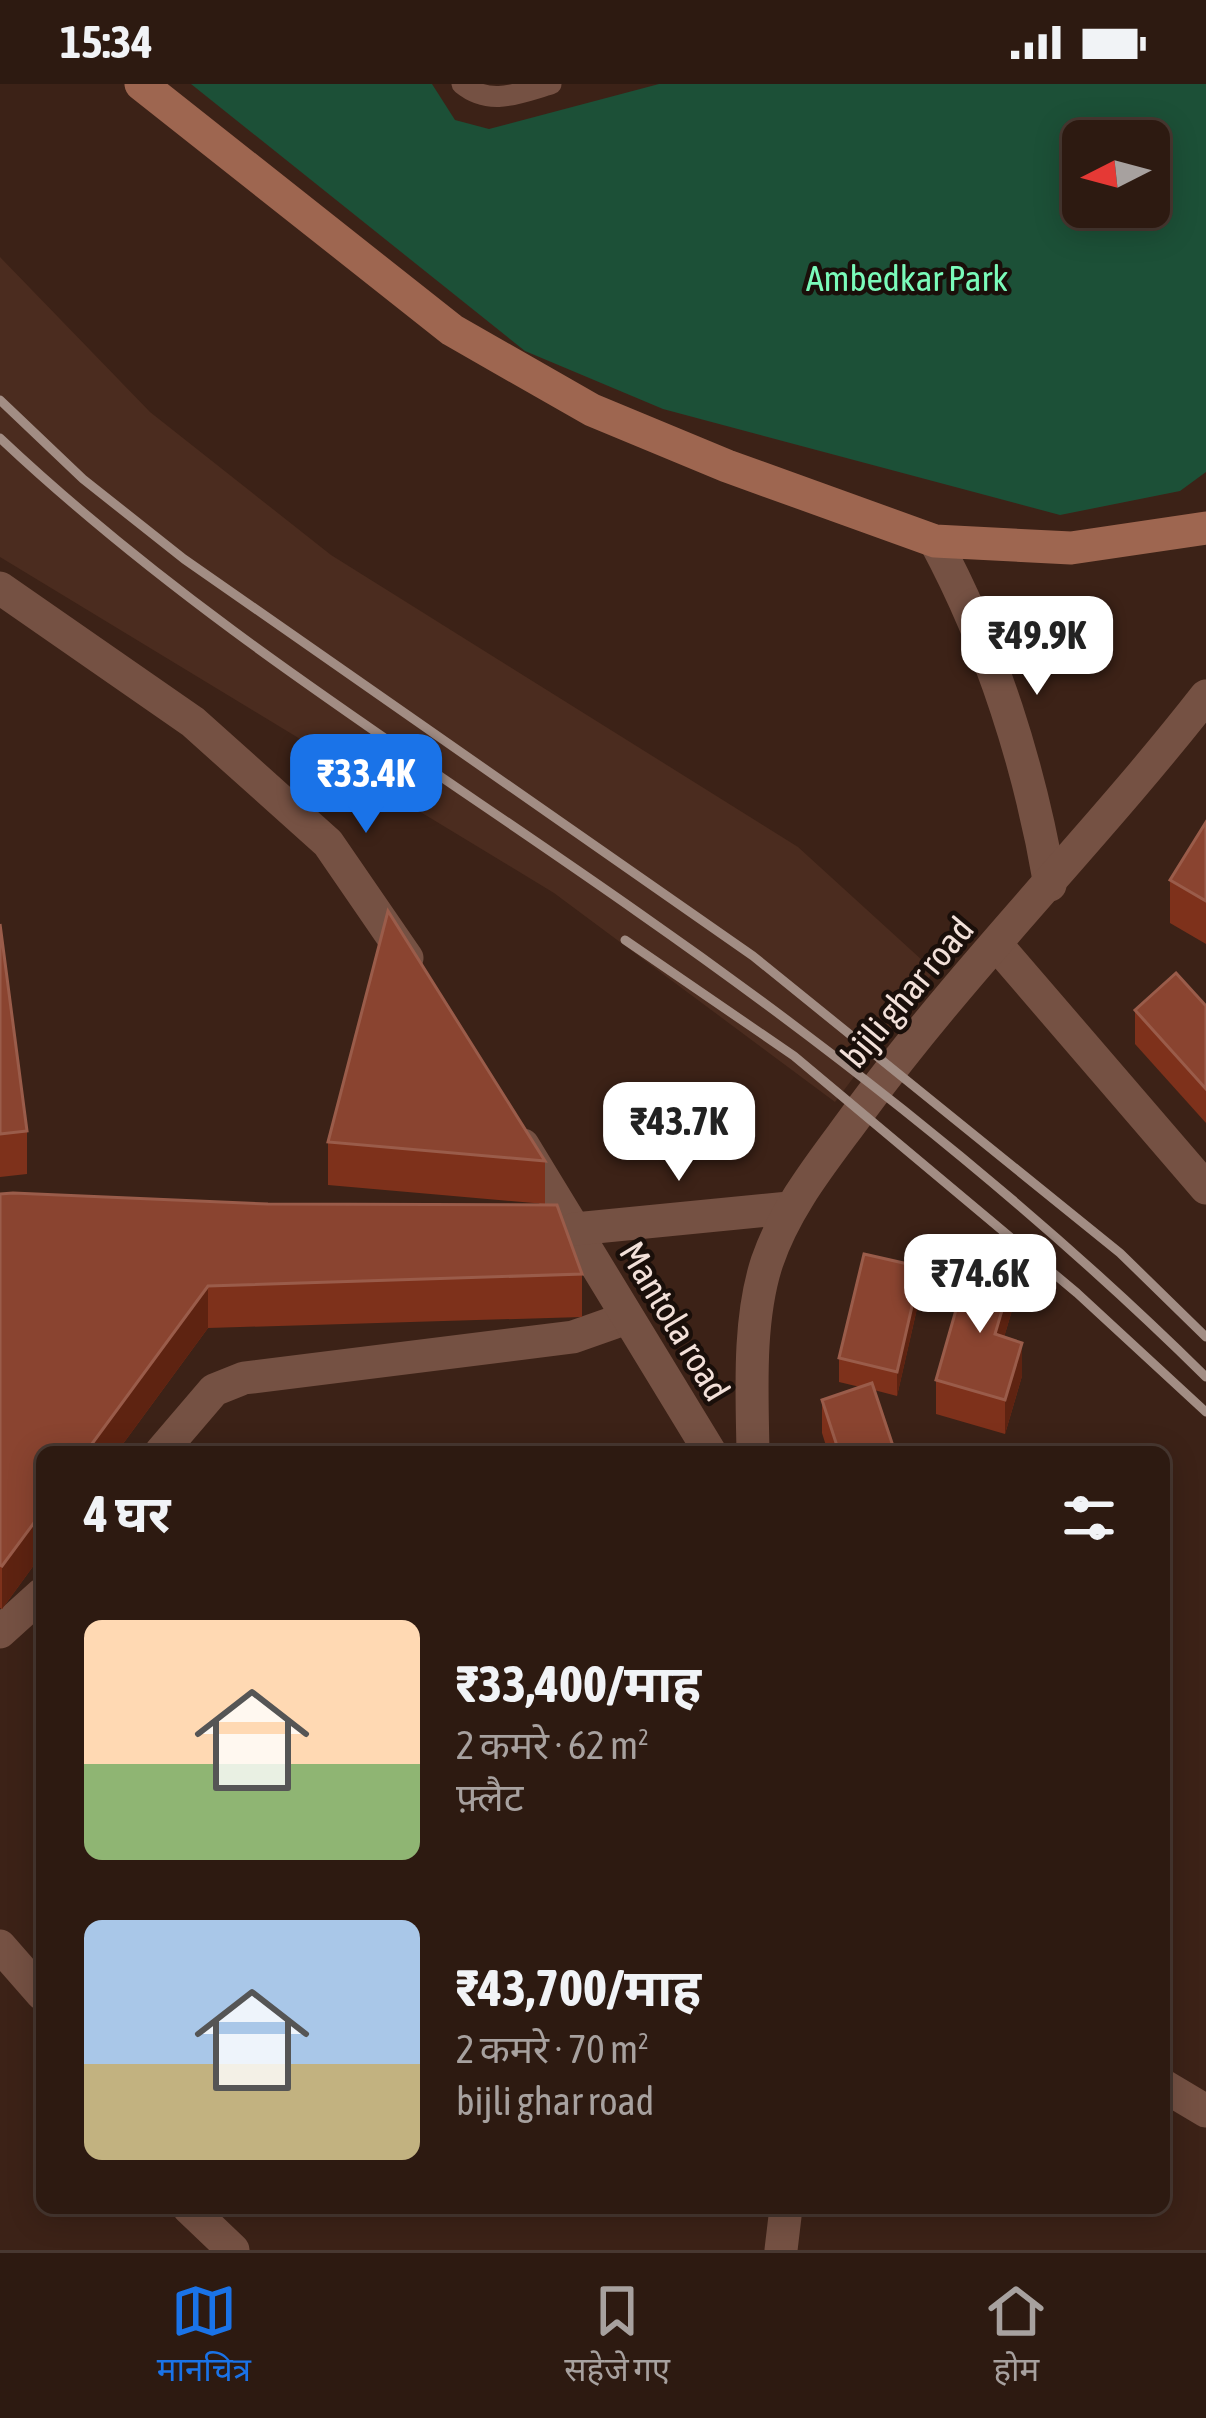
<!DOCTYPE html>
<html lang="hi">
<meta charset="utf-8">
<style>
:root{--surface:#2d1a11;--page:#39271f;--text:#f1f3f6;--muted:#a7a19f;--line:#483831;--accent:#1a73e8}
body{margin:0;font-family:"Asap Condensed","Noto Sans Devanagari",sans-serif;background:var(--page);color:var(--text);height:100vh;display:flex;flex-direction:column;font-size:45px;white-space:nowrap}
*{box-sizing:border-box;margin:0}
p{font-size:39px;color:var(--muted)}
.icon{flex:none;width:66px;height:66px;fill:none;stroke:currentColor;stroke-width:2;stroke-linecap:round;stroke-linejoin:round}
.map{position:relative;flex:1;overflow:hidden}
.sheet{position:absolute;left:36px;top:1362px;width:1134px;height:768px;display:flex;flex-direction:column;background:var(--surface);border-radius:18px;box-shadow:0 6px 30px #0003,0 0 0 3px var(--line)}
.sheet>*{flex:none}
.needle{width:78px;rotate:264deg}
.fabs{position:absolute;left:1062px;top:36px;display:grid;gap:24px}
.fabs a{display:grid;place-items:center;width:108px;height:108px;border-radius:18px;background:var(--surface);box-shadow:0 6px 30px #0003,0 0 0 3px var(--line);font-size:60px}
.price{position:absolute;translate:-50% -102px;padding:0 27px;border-radius:24px;background:#fff;color:#222;font-size:39px;line-height:78px;filter:drop-shadow(0 3px 6px #0008)}
.price::after{content:'';position:absolute;left:50%;top:72px;width:36px;height:27px;margin-left:-18px;background:inherit;clip-path:polygon(0 0,100% 0,50% 100%)}
.price.on{background:var(--accent);color:#fff}
ul{padding:0;list-style:none}
li{display:flex;align-items:center;gap:36px;height:300px;padding:0 48px}
li span{display:grid;place-items:center;flex:none;width:336px;height:240px;border-radius:18px;color:#555}
li>.icon{margin-inline-start:auto}
span .icon{width:144px;height:144px;fill:#fffc;stroke-width:1}
li b{font-size:51px}
h2{display:flex;justify-content:space-between;align-items:center;height:144px;padding:0 48px;font-size:51px}
.status{display:flex;justify-content:space-between;align-items:center;height:84px;padding:0 60px;background:var(--surface);direction:ltr}
.status svg{height:33px;fill:currentColor}
.tabs{display:flex;justify-content:space-around;align-items:center;height:168px;border-top:3px solid var(--line);background:var(--surface);font-size:33px;color:var(--muted)}
.tabs a{display:grid;justify-items:center;gap:6px}
.tabs .on{color:var(--accent)}
.map>svg:first-child{display:block}
.built{fill:#4b2c1f}
.green{fill:#1c5037;fill-rule:evenodd}
.lines{fill:none;stroke-linecap:round;stroke-linejoin:round}
.service{stroke:#755143;stroke-width:21}
.minor{stroke:#755143;stroke-width:33}
.tertiary{stroke:#755143;stroke-width:33}
.secondary{stroke:#9e6650;stroke-width:33}
.rail{stroke:#a28d84;stroke-width:9}
.wall{fill:#7e311b}
.shaded-wall{fill:#5e2311}
.building{fill:#8a4430;stroke:#9a5c4a;stroke-width:3}
.labels{text-anchor:middle;stroke-width:9;stroke-linejoin:round;paint-order:stroke}
.park-label{font-size:36px;fill:#7afbba;stroke:#1a0f0a}
.street-label{font-size:36px;fill:#f2e0d9;stroke:#1a0f0a}
</style>
<div class="status"><b>15:34</b><svg viewBox="0 0 49 12"><path d="M0 12V9h3v3zM5 12V6h3v6zM10 12V3h3v9zM15 12V0h3v12zM26 1h20v11H26zM47 4h2v5h-2z"/></svg></div>
<div class="map">
<svg width="1206" height="2166" viewBox="0 0 1206 2166">
<rect width="100%" height="100%" fill="#3c2217"/>
<polygon class="built" points="0,173 150,328 331,471 798,763 934,887 835,1018 554,809 0,473"/>
<path class="green" d="M191,0H432L455,36L489,45L659,0H1206V388L1180,407L1060,431L663,325L525,267ZM1083,57H1149V123H1083Z"/>
<g class="lines">
<path class="service" d="M462,0C490,23 519,9 551,0"/>
<g class="minor">
<polyline points="996,860 1206,1104"/>
<polyline points="161,1368 214,1306 244,1294 573,1253 627,1234"/>
<polyline points="0,1548 42,1510"/>
<polyline points="0,1862 42,1910"/>
<polyline points="1164,2002 1206,2027"/>
<polyline points="189,2124 233,2166"/>
</g>
<g class="tertiary">
<path d="M935,457C992,563 1030,683 1050,801"/>
<polyline points="0,504 193,638 328,759 407,874"/>
<polyline points="523,1061 710,1368"/>
<polyline points="575,1145 789,1124"/>
<path d="M753,1368C752,1308 748,1236 767,1178C787,1119 826,1074 862,1024C968,880 1096,753 1206,612"/>
<polyline points="781,2166 786,2124"/>
</g>
<polyline class="secondary" points="141,0 452,246 592,326 727,382 935,457 1071,464 1206,444"/>
<g class="rail">
<polyline points="0,316 83,395 184,475 753,872 1120,1169 1206,1253"/>
<path d="M0,354C194,537 422,676 639,829C838,968 1033,1122 1206,1293"/>
<polyline points="625,856 794,972 1077,1209 1206,1328"/>
</g>
</g>
<g class="wall">
<polygon points="1206,738 1206,860 1170,839 1170,796"/>
<polygon points="0,840 27,1047 27,1090 0,1093"/>
<polygon points="1206,922 1206,1039 1135,960 1135,926"/>
<polygon points="328,1058 545,1077 545,1120 328,1101"/>
<polygon points="0,1110 582,1190 582,1233 208,1244 117,1368 42,1368 42,1470 2,1525 0,1524"/>
<polygon points="921,1207 897,1312 874,1306 895,1368 828,1368 822,1349 822,1316 860,1303 839,1298 839,1274"/>
<polygon points="1013,1223 1004,1253 1022,1292 1005,1350 936,1330 936,1296"/>
</g>
<g class="shaded-wall">
<polygon points="921,1183 921,1207 897,1312 897,1288"/>
<polygon points="1013,1189 1013,1223 995,1284 995,1250"/>
<polygon points="208,1202 208,1244 117,1368 86,1368"/>
<polygon points="1022,1259 1022,1292 1005,1350 1005,1316"/>
<polygon points="42,1428 42,1470 2,1525 2,1482"/>
</g>
<g class="building">
<polygon points="1206,738 1206,817 1170,796"/>
<polygon points="388,827 545,1077 328,1058"/>
<polygon points="0,840 27,1047 0,1050"/>
<polygon points="1176,889 1206,922 1206,1005 1135,926"/>
<polygon points="13,1109 268,1120 557,1121 582,1190 208,1202 86,1368 42,1368 42,1428 2,1482 0,1481 0,1110"/>
<polygon points="864,1170 921,1183 897,1288 839,1274"/>
<polygon points="970,1177 1013,1189 995,1250 1022,1259 1005,1316 936,1296"/>
<polygon points="872,1299 895,1368 839,1368 822,1316"/>
</g>
<g class="labels">
<g class="park-label">
<text x="907" y="207">Ambedkar Park</text>
</g>
<g class="street-label">
<text transform="translate(907 908) rotate(-50)" y="13">bijli ghar road</text>
<text transform="translate(675 1237) rotate(59)" y="13">Mantola road</text>
</g>
</g>
</svg>
<div class="fabs">
<a><svg class="needle" viewBox="-14 -14 28 28"><path d="M0-13l5 13h-10z" fill="#e53935"/><path d="M0 13l5-13h-10z" fill="#a7a19f"/></svg></a>
</div>
<b class="price" style="left:1037px;top:614px">₹49.9K</b>
<b class="price on" style="left:366px;top:752px">₹33.4K</b>
<b class="price" style="left:679px;top:1100px">₹43.7K</b>
<b class="price" style="left:980px;top:1252px">₹74.6K</b>
<section class="sheet">
<h2>4 घर<svg class="icon" aria-label="filters" viewBox="0 0 24 24"><path d="M4 7h16M4 17h16"/><circle cx="9" cy="7" r="2"/><circle cx="15" cy="17" r="2"/></svg></h2>
<ul>
<li><span style="background:linear-gradient(#ffd9b3 60%,#8fb573 0)"><svg class="icon" aria-label="home" viewBox="0 0 24 24"><path d="M3 11l9-7 9 7M6 9v11h12V9"/></svg></span><div><b>₹33,400/माह</b><p>2 कमरे · 62 m²</p><p>फ़्लैट</p></div></li>
<li><span style="background:linear-gradient(#a9c7e8 60%,#c2b280 0)"><svg class="icon" aria-label="home" viewBox="0 0 24 24"><path d="M3 11l9-7 9 7M6 9v11h12V9"/></svg></span><div><b>₹43,700/माह</b><p>2 कमरे · 70 m²</p><p>bijli ghar road</p></div></li>
</ul>
</section>
</div>
<nav class="tabs">
<a class="on"><svg class="icon" aria-label="map" viewBox="0 0 24 24"><path d="M3 6l6-2 6 2 6-2v14l-6 2-6-2-6 2zM9 4v14M15 6v14"/></svg>मानचित्र</a>
<a><svg class="icon" aria-label="saved" viewBox="0 0 24 24"><path d="M7 4h10v16l-5-4-5 4z"/></svg>सहेजे गए</a>
<a><svg class="icon" aria-label="home" viewBox="0 0 24 24"><path d="M3 11l9-7 9 7M6 9v11h12V9"/></svg>होम</a>
</nav>
